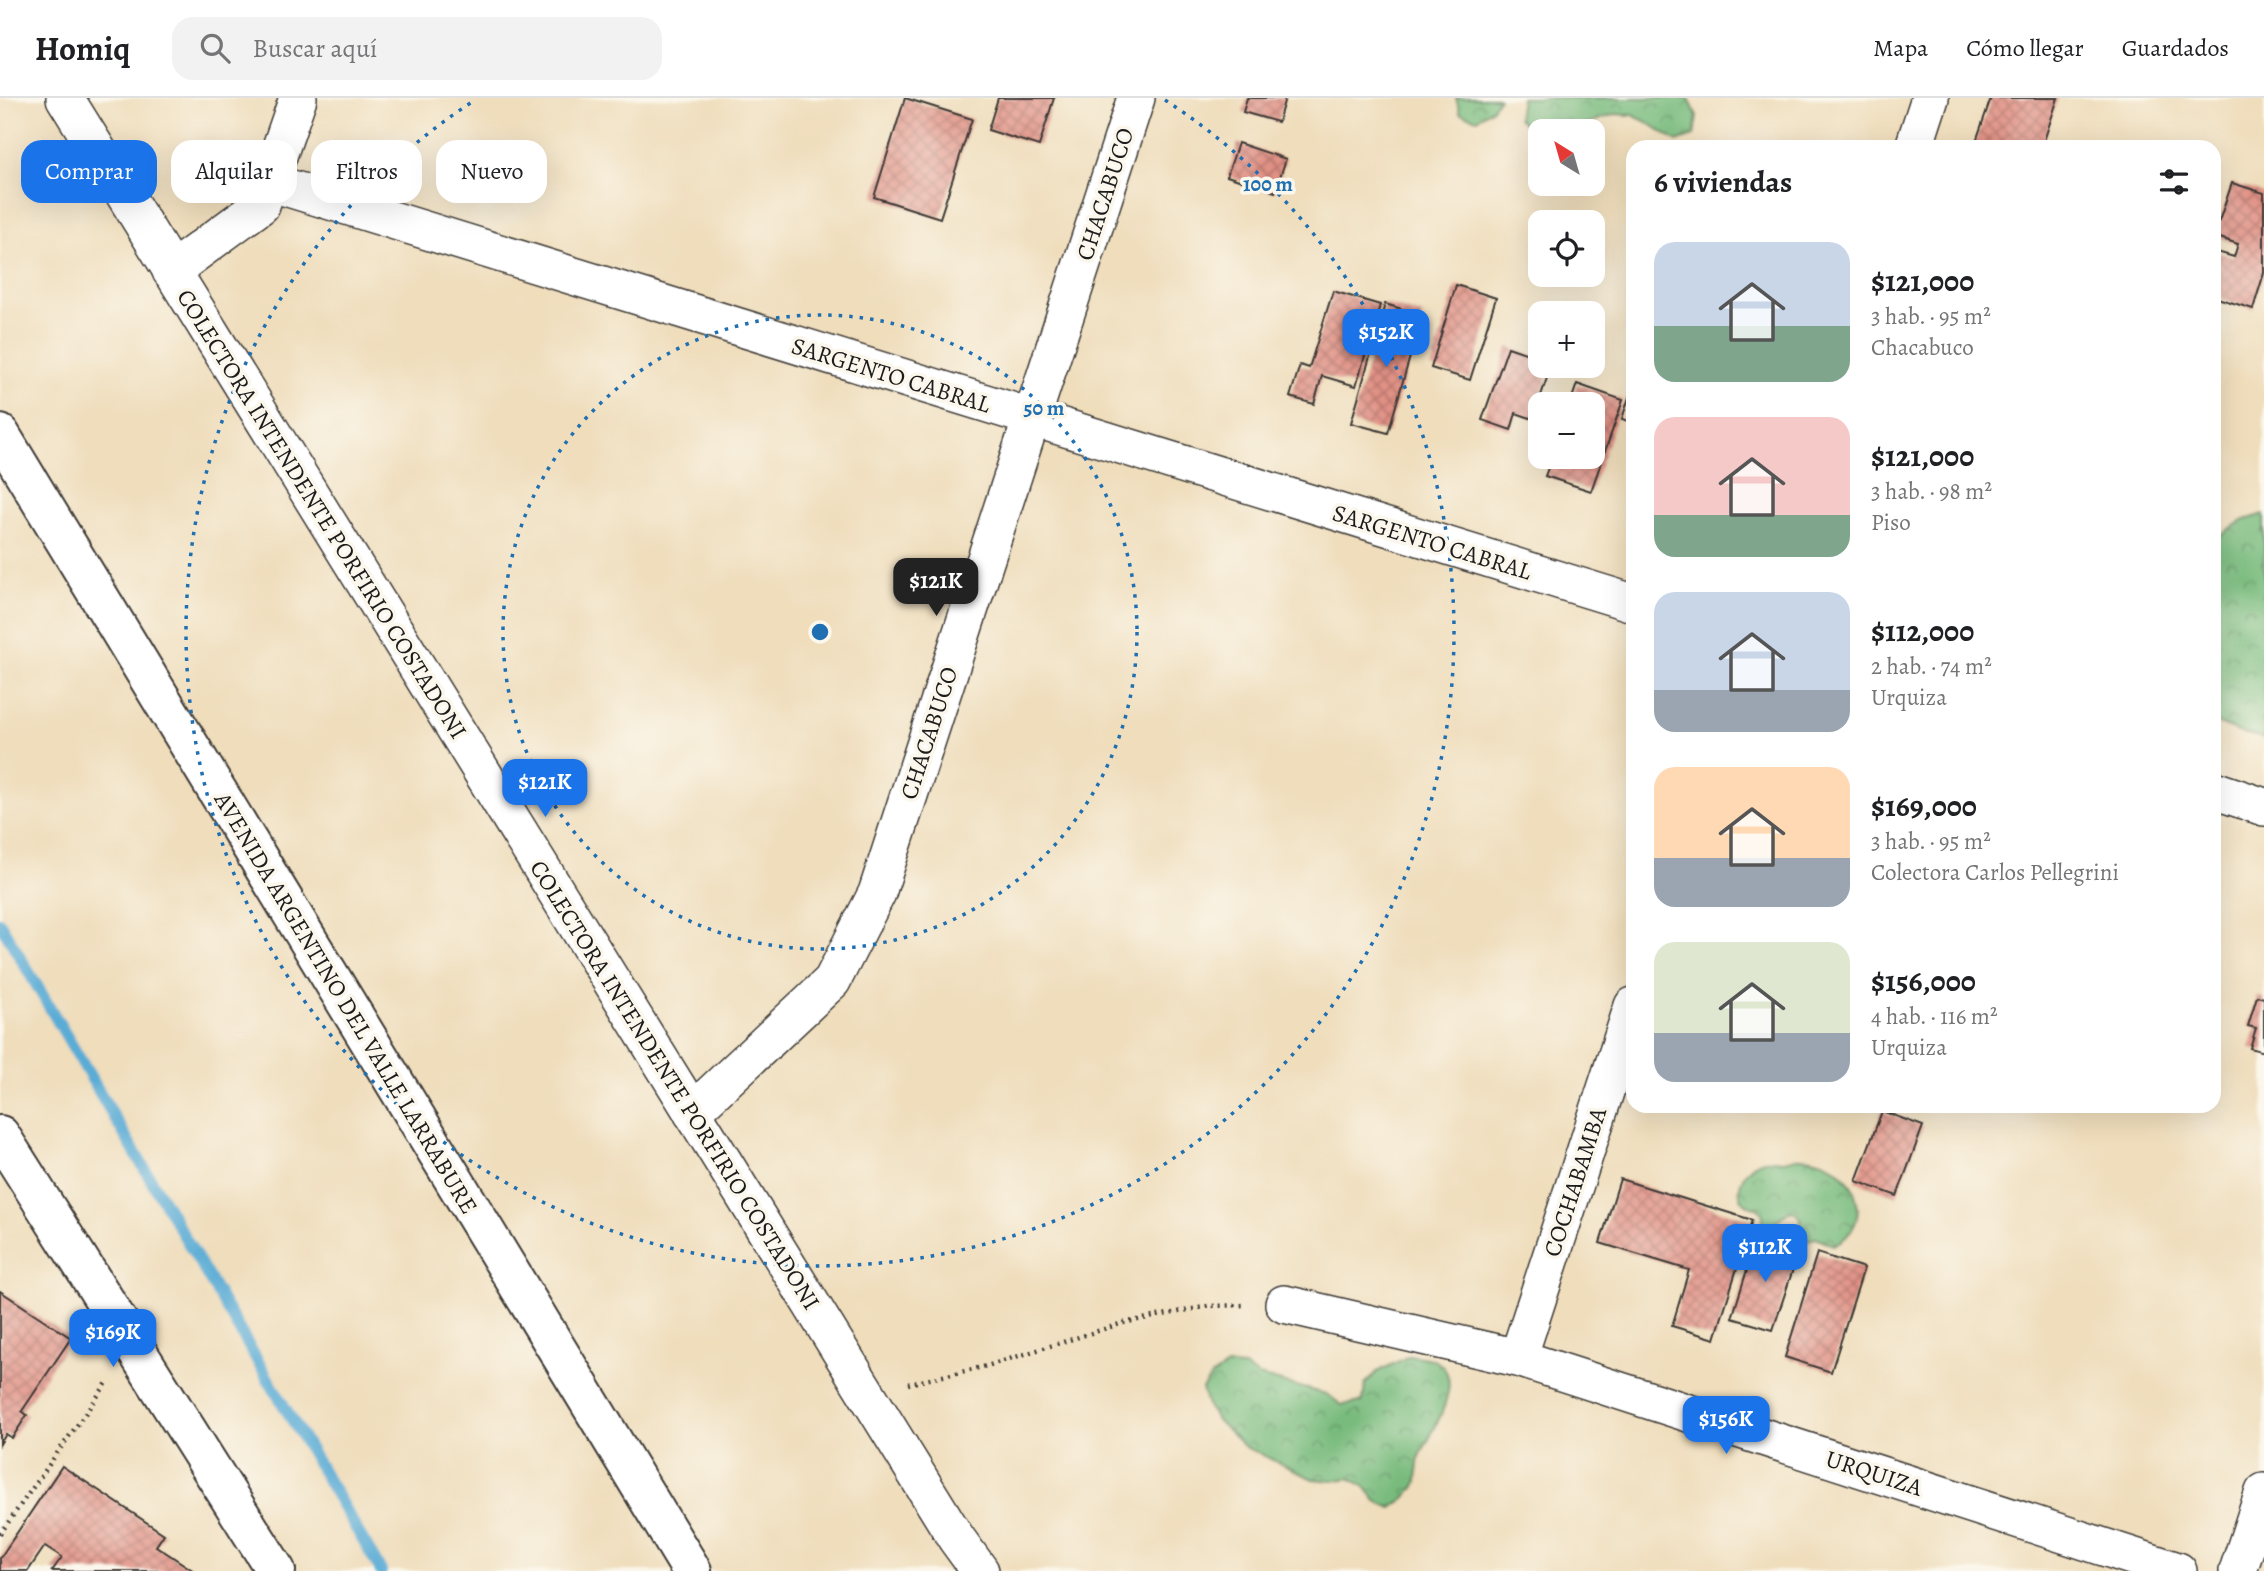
<!DOCTYPE html>
<html lang="es">
<meta charset="utf-8">
<style>
:root{--surface:#fff;--page:#f2f2f2;--text:#202124;--muted:#757577;--line:#e0e0e0;--accent:#1a73e8}
body{margin:0;font-family:Alegreya,serif;background:var(--page);color:var(--text);height:100vh;display:flex;flex-direction:column;font-size:26px;white-space:nowrap}
*{box-sizing:border-box;margin:0}
p{font-size:23px;color:var(--muted)}
.icon{flex:none;width:38px;height:38px;fill:none;stroke:currentColor;stroke-width:2;stroke-linecap:round;stroke-linejoin:round}
.map{position:relative;flex:1;overflow:hidden}
.panel{position:absolute;left:1626px;top:42px;width:595px;height:973px;display:flex;flex-direction:column;background:var(--surface);border-radius:21px;box-shadow:0 7px 28px #0002}
.panel>*{flex:none}
.hud{position:absolute;left:21px;top:42px;width:665px;height:63px;display:flex;gap:14px}
.needle{width:46px;rotate:323deg}
.tools{position:absolute;left:1528px;top:21px;display:grid;gap:14px}
.tools a{display:grid;place-items:center;width:77px;height:77px;border-radius:14px;background:var(--surface);box-shadow:0 7px 28px #0002;font-size:35px}
.price{position:absolute;translate:-50% -60px;padding:0 16px;border-radius:14px;background:var(--accent);color:#fff;font-size:23px;line-height:46px;filter:drop-shadow(0 2px 4px #0008)}
.price::after{content:'';position:absolute;left:50%;top:42px;width:21px;height:16px;margin-left:-10px;background:inherit;clip-path:polygon(0 0,100% 0,50% 100%)}
.price.current{background:#222;color:#fff}
ul{padding:0;list-style:none}
li{display:flex;align-items:center;gap:21px;height:175px;padding:0 28px}
li span{display:grid;place-items:center;flex:none;width:196px;height:140px;border-radius:21px;color:#555}
li>.icon{margin-inline-start:auto}
span .icon{width:84px;height:84px;fill:#fffc;stroke-width:1}
li b{font-size:30px}
h2{display:flex;justify-content:space-between;align-items:center;height:84px;padding:0 28px;font-size:30px}
.chip{padding:0 24px;border-radius:21px;background:var(--surface);box-shadow:0 7px 28px #0002;font-size:24px;line-height:63px}
.chip.current{background:var(--accent);color:#fff}
header{display:flex;align-items:center;gap:42px;box-sizing:border-box;height:98px;padding:0 35px;background:var(--surface);border-bottom:2px solid var(--line)}
header strong{font-size:33px}
nav{display:flex;gap:38px;margin-inline-start:auto;font-size:24px}
.search{width:490px;height:63px;background:var(--page);display:flex;align-items:center;gap:18px;box-sizing:border-box;padding:0 24px;border-radius:21px;color:var(--muted);font-size:26px}
.map>svg:first-child{display:block}
.forest{fill:url(#forest-crowns);stroke:#4a6c4c;stroke-width:2}
.lines{fill:none;stroke-linecap:round;stroke-linejoin:round}
.stream{stroke:#5aacd5;stroke-width:12}
.building{fill:url(#building-cross-hatch)}
.minor-casing{stroke:#3c3934;stroke-width:40}
.tertiary-casing{stroke:#3c3934;stroke-width:42}
.trunk-casing{stroke:#3c3934;stroke-width:42}
.path{stroke:#3c3934;stroke-width:4.5;stroke-dasharray:2 5;stroke-linecap:butt}
.minor{stroke:#fff;stroke-width:37}
.tertiary{stroke:#fff;stroke-width:38}
.trunk{stroke:#fff;stroke-width:38}
.ring{fill:none;stroke:#1f6fb2;stroke-width:3.5;stroke-dasharray:3.5 7}
.labels{text-anchor:middle;stroke-width:7;stroke-linejoin:round;paint-order:stroke}
.street-label{font-size:24px;fill:#1c1c1c;stroke:#fbf7ec}
.centre{fill:#1f6fb2;stroke:#fbf7ec;stroke-width:3.5}
.ring-label{font-size:21px;text-anchor:middle;font-weight:bold;fill:#1f6fb2;stroke:#fbf7ec;stroke-width:7;stroke-linejoin:round;paint-order:stroke}
</style>
<header>
<strong>Homiq</strong>
<div class="search"><svg class="icon" aria-label="search" viewBox="0 0 24 24"><circle cx="10" cy="10" r="6"/><path d="M15 15l6 6"/></svg>Buscar aquí</div>
<nav><a>Mapa</a><a>Cómo llegar</a><a>Guardados</a></nav>
</header>
<div class="map">
<svg width="2264" height="1473" viewBox="0 0 2264 1473">
<defs>
<pattern id="forest-crowns" width="20" height="18" patternUnits="userSpaceOnUse" patternTransform="scale(1.75)"><rect width="20" height="18" fill="#78bb7d"/><path d="M2 6a3 3 0 1 1 6 0M12 15a3 3 0 1 1 6 0" fill="none" stroke="#629766"/></pattern>
<pattern id="building-cross-hatch" width="8" height="8" patternUnits="userSpaceOnUse" patternTransform="scale(1.75)"><rect width="8" height="8" fill="#e19185"/><path d="M0 0l8 8M0 8l8-8" fill="none" stroke="#b6766c"/></pattern>
</defs>
<rect width="100%" height="100%" fill="#fbf7ec"/>
<filter id="ink" filterUnits="userSpaceOnUse"><feTurbulence type="fractalNoise" baseFrequency=".0143" numOctaves="2"/><feDisplacementMap in="SourceGraphic" scale="14" xChannelSelector="R" yChannelSelector="G"/><feConvolveMatrix kernelMatrix="1 2 1 2 8 2 1 2 1" color-interpolation-filters="sRGB"/></filter>
<filter id="wash" filterUnits="userSpaceOnUse"><feTurbulence type="fractalNoise" baseFrequency=".00686" numOctaves="4" result="noise"/><feDisplacementMap in="SourceGraphic" scale="28" xChannelSelector="R" yChannelSelector="G"/><feGaussianBlur stdDeviation="1.57" result="paint"/><feColorMatrix in="noise" values="0 0 0 0 0 0 0 0 0 0 0 0 0 0 0 0 0 1.4 0 .05"/><feComposite in="paint" operator="in"/></filter>
<g filter="url(#wash)">
<rect width="100%" height="100%" fill="#efddbb"/>
<g class="forest">
<polygon points="1456,0 1499,0 1491,11 1477,21 1460,15"/>
<polygon points="1521,0 1689,0 1697,19 1694,38 1677,44 1647,24 1632,17 1615,16 1566,33 1540,33 1540,37 1531,32 1518,20"/>
<polygon points="2264,416 2264,640 2241,635 2214,624 2214,441 2242,423"/>
<path d="M1801,1059C1853,1058 1881,1126 1833,1147L1816,1140L1808,1142L1800,1139L1801,1120L1794,1113L1786,1115L1772,1127L1763,1126V1117L1758,1110C1727,1106 1740,1070 1761,1063C1769,1060 1776,1063 1784,1063C1789,1062 1795,1060 1801,1059Z"/>
<path d="M1409,1258C1479,1259 1439,1321 1421,1356C1415,1368 1419,1371 1417,1382C1415,1394 1401,1403 1392,1410L1376,1403L1365,1389L1349,1380L1332,1383L1313,1381L1245,1349L1219,1324L1208,1310L1202,1291L1212,1278L1227,1268L1244,1269L1259,1278L1326,1296L1342,1307L1363,1304L1365,1286L1377,1274Z"/>
</g>
<g class="lines">
<polyline class="stream" points="0,825 381,1473"/>
</g>
<g id="blocks">
<g class="building">
<polygon points="905,0 972,21 940,120 874,99"/>
<polygon points="998,0 1054,0 1039,48 988,32"/>
<polygon points="1247,0 1285,0 1278,24 1243,14"/>
<polygon points="1991,0 2058,0 2042,49 1974,49"/>
<polygon points="1238,45 1286,61 1275,94 1227,78"/>
<polygon points="2232,85 2264,95 2264,175 2253,211 2214,199 2214,153 2234,159 2238,146 2214,138"/>
<polygon points="1456,187 1496,200 1470,282 1431,270"/>
<polygon points="1333,193 1380,207 1356,288 1322,278 1314,306 1290,299 1300,267 1309,270"/>
<polygon points="1385,206 1422,217 1388,335 1351,325"/>
<polygon points="1508,249 1540,260 1540,268 1551,268 1533,321 1516,315 1511,332 1482,322"/>
<polygon points="1577,286 1623,302 1591,393 1545,378 1552,359 1592,359 1592,306 1570,306"/>
<polygon points="1632,290 1633,290 1633,325 1622,321"/>
<polygon points="2257,898 2264,900 2264,954 2250,950 2256,930 2248,928"/>
<polygon points="1882,1013 1923,1028 1897,1098 1856,1083"/>
<polygon points="1620,1081 1752,1122 1715,1241 1672,1228 1689,1172 1600,1145"/>
<polygon points="1757,1140 1799,1153 1773,1232 1732,1220"/>
<polygon points="1817,1155 1864,1170 1831,1274 1785,1259"/>
<polygon points="0,1193 71,1240 22,1313 27,1317 12,1340 6,1336 0,1346"/>
<polygon points="62,1368 164,1436 156,1448 194,1473 52,1473 62,1459 45,1448 28,1473 0,1473 0,1460"/>
</g>
</g>
</g>
<g filter="url(#ink)">
<use href="#blocks" fill-opacity="0" stroke="#3c3934" stroke-width="2"/>
<g class="lines">
<g class="minor-casing">
<g id="minor">
<polyline points="65,0 956,1440 980,1473"/>
<polyline points="1914,49 1930,0"/>
<polyline points="269,84 1633,505"/>
<polyline points="171,173 261,107 298,0"/>
<polyline points="2214,692 2264,709"/>
<polyline points="692,1014 832,883 877,795 1136,0"/>
<polyline points="1284,1206 1518,1260 2178,1473"/>
<polyline points="1518,1260 1633,908"/>
<polyline points="2238,1473 2264,1394"/>
</g>
</g>
<g class="tertiary-casing">
<polyline id="tertiary" points="0,1037 276,1473"/>
</g>
<g class="trunk-casing">
<polyline id="trunk" points="0,336 692,1473"/>
</g>
<g class="path">
<polyline points="908,1286 987,1268 1123,1225 1208,1208 1246,1207"/>
<polyline points="0,1436 109,1282"/>
</g>
<use href="#minor" class="minor"/>
<use href="#tertiary" class="tertiary"/>
<use href="#trunk" class="trunk"/>
</g>
</g>
<g class="ring">
<circle cx="820" cy="534" r="317"/>
<path d="M1165 2A634 634 0 1 1 475 2"/>
</g>
<g class="labels">
<g class="street-label">
<text transform="translate(1105 96) rotate(-72)" y="8">CHACABUCO</text>
<text transform="translate(891 277) rotate(17)" y="8">SARGENTO CABRAL</text>
<text transform="translate(322 416) rotate(58)" y="8">COLECTORA INTENDENTE PORFIRIO COSTADONI</text>
<text transform="translate(1432 444) rotate(17)" y="8">SARGENTO CABRAL</text>
<text transform="translate(929 635) rotate(-72)" y="8">CHACABUCO</text>
<text transform="translate(346 905) rotate(59)" y="8">AVENIDA ARGENTINO DEL VALLE LARRABURE</text>
<text transform="translate(675 987) rotate(58)" y="8">COLECTORA INTENDENTE PORFIRIO COSTADONI</text>
<text transform="translate(1575 1084) rotate(-72)" y="8">COCHABAMBA</text>
<text transform="translate(1874 1375) rotate(18)" y="8">URQUIZA</text>
</g>
</g>
<circle cx="820" cy="534" r="10" class="centre"/>
<g class="ring-label">
<text x="1268" y="93">100 m</text>
<text x="1044" y="317">50 m</text>
</g>
</svg>
<div class="tools">
<a><svg class="needle" viewBox="-14 -14 28 28"><path d="M0-13l5 13h-10z" fill="#e53935"/><path d="M0 13l5-13h-10z" fill="#757577"/></svg></a>
<a><svg class="icon" aria-label="locate" viewBox="0 0 24 24"><circle cx="12" cy="12" r="6"/><path d="M12 2v4M12 18v4M2 12h4M18 12h4"/></svg></a>
<a>+</a>
<a>−</a>
</div>
<b class="price" style="left:1386px;top:271px">$152K</b>
<b class="price current" style="left:936px;top:520px">$121K</b>
<b class="price" style="left:545px;top:721px">$121K</b>
<b class="price" style="left:1765px;top:1186px">$112K</b>
<b class="price" style="left:113px;top:1271px">$169K</b>
<b class="price" style="left:1726px;top:1358px">$156K</b>
<div class="hud">
<a class="chip current">Comprar</a>
<a class="chip">Alquilar</a>
<a class="chip">Filtros</a>
<a class="chip">Nuevo</a>
</div>
<section class="panel">
<h2>6 viviendas<svg class="icon" aria-label="filters" viewBox="0 0 24 24"><path d="M4 7h16M4 17h16"/><circle cx="9" cy="7" r="2"/><circle cx="15" cy="17" r="2"/></svg></h2>
<ul>
<li><span style="background:linear-gradient(#c9d6e8 60%,#7fa58c 0)"><svg class="icon" aria-label="home" viewBox="0 0 24 24"><path d="M3 11l9-7 9 7M6 9v11h12V9"/></svg></span><div><b>$121,000</b><p>3 hab. · 95 m²</p><p>Chacabuco</p></div></li>
<li><span style="background:linear-gradient(#f6c9c9 70%,#7fa58c 0)"><svg class="icon" aria-label="home" viewBox="0 0 24 24"><path d="M3 11l9-7 9 7M6 9v11h12V9"/></svg></span><div><b>$121,000</b><p>3 hab. · 98 m²</p><p>Piso</p></div></li>
<li><span style="background:linear-gradient(#c9d6e8 70%,#9aa5b1 0)"><svg class="icon" aria-label="home" viewBox="0 0 24 24"><path d="M3 11l9-7 9 7M6 9v11h12V9"/></svg></span><div><b>$112,000</b><p>2 hab. · 74 m²</p><p>Urquiza</p></div></li>
<li><span style="background:linear-gradient(#ffd9b3 65%,#9aa5b1 0)"><svg class="icon" aria-label="home" viewBox="0 0 24 24"><path d="M3 11l9-7 9 7M6 9v11h12V9"/></svg></span><div><b>$169,000</b><p>3 hab. · 95 m²</p><p>Colectora Carlos Pellegrini</p></div></li>
<li><span style="background:linear-gradient(#dfe7d0 65%,#9aa5b1 0)"><svg class="icon" aria-label="home" viewBox="0 0 24 24"><path d="M3 11l9-7 9 7M6 9v11h12V9"/></svg></span><div><b>$156,000</b><p>4 hab. · 116 m²</p><p>Urquiza</p></div></li>
</ul>
</section>
</div>
